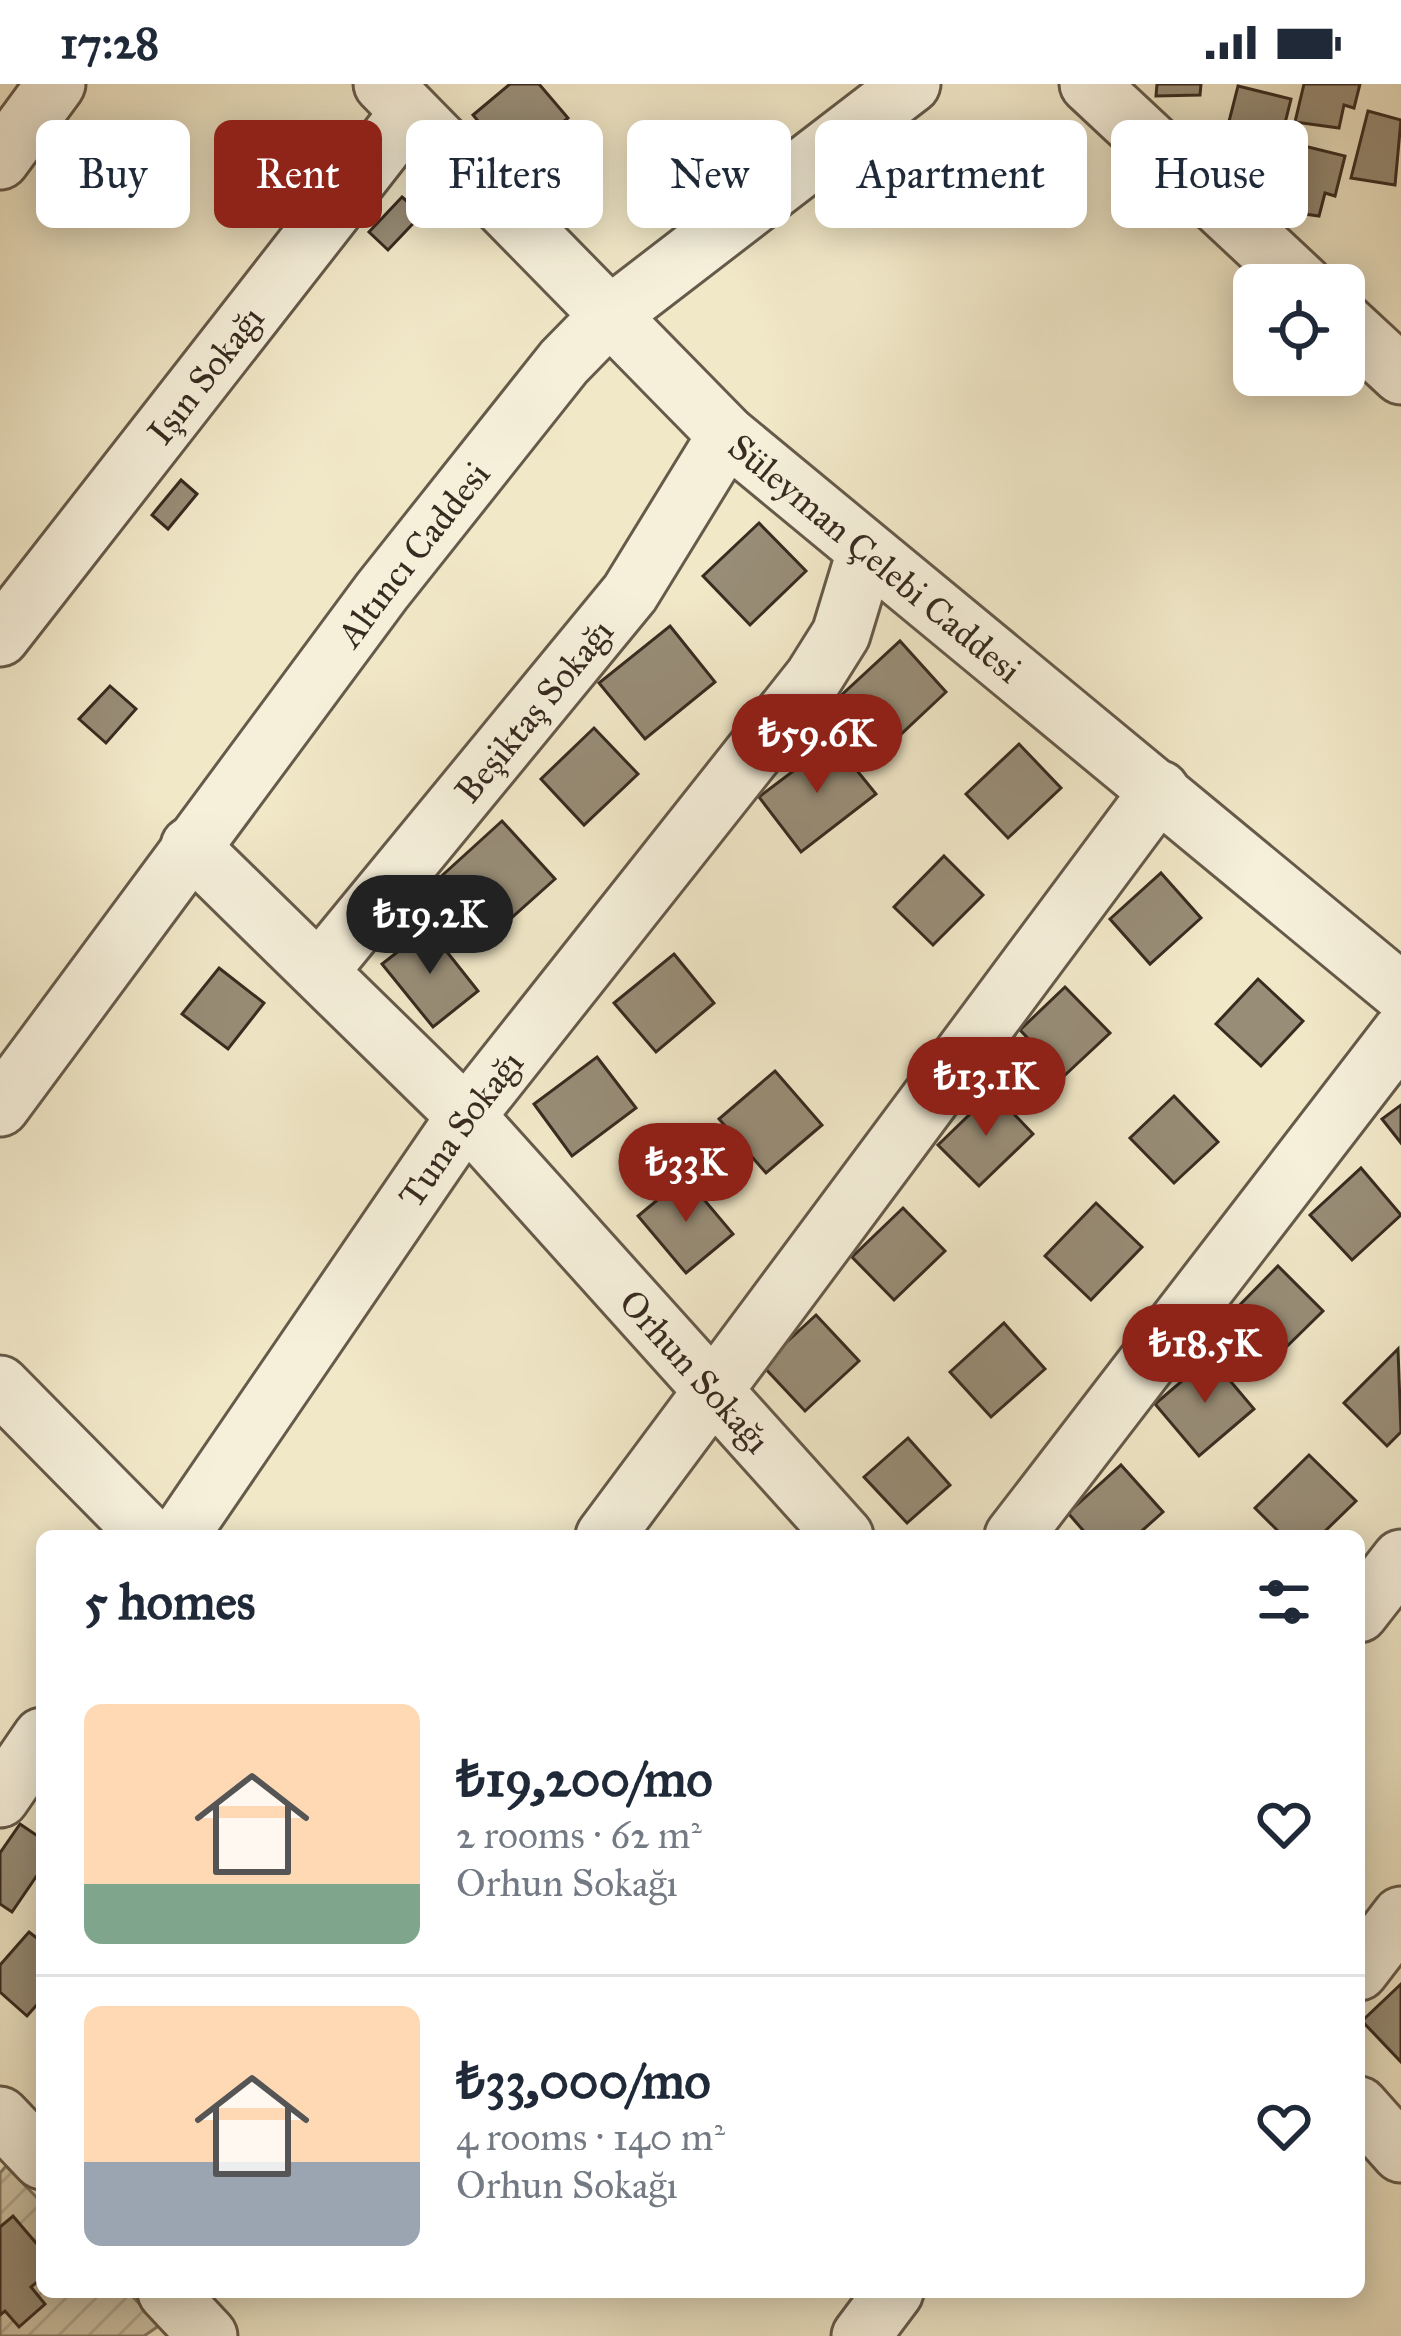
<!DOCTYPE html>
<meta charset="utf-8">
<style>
:root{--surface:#fff;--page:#f2f2f3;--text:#1f2937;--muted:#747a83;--line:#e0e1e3;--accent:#8f2418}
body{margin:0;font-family:"IM FELL Great Primer",serif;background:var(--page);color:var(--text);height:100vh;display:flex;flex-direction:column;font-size:45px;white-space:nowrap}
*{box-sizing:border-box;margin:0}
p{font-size:39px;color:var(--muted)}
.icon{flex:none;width:66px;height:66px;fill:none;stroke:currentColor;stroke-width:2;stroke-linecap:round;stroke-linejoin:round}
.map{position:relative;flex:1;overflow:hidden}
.sheet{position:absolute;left:36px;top:1446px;width:1329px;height:768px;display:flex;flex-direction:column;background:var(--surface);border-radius:18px;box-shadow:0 6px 30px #0003}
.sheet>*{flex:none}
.hud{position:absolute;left:36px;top:36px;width:1329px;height:108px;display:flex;gap:24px}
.fabs{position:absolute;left:1233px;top:180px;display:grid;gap:24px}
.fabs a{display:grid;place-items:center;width:132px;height:132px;border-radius:18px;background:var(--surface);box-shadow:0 6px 30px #0003;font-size:60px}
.price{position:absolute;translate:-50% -102px;padding:0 27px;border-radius:42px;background:var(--accent);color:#fff;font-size:39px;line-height:78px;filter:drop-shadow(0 3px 6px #0008)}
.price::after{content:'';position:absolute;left:50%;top:72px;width:36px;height:27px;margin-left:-18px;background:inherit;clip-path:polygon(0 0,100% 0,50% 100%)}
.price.on{background:#222;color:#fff}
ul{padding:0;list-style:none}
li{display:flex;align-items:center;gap:36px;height:300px;padding:0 48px}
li+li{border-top:3px solid var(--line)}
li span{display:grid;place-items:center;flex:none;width:336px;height:240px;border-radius:18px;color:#555}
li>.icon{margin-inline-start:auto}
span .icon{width:144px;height:144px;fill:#fffc;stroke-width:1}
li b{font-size:51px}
h2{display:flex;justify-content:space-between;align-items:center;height:144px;padding:0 48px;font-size:51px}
.pill{padding:0 42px;border-radius:18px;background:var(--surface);box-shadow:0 6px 30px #0003;font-size:42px;line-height:108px}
.pill.on{background:var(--accent);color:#fff}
.status{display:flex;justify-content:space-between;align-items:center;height:84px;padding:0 60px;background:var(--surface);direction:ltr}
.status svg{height:33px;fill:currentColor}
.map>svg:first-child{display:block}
.garden{fill:url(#garden-furrows);stroke:#857a66;stroke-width:3}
.building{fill:#988d77;stroke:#382b20;stroke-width:3}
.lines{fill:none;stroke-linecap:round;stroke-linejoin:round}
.minor-casing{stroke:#665a4a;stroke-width:63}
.minor{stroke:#f6f0db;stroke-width:57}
.labels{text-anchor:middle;stroke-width:9;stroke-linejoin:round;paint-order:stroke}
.street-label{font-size:36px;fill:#382b20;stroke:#f6f0db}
</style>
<div class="status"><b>17:28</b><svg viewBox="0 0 49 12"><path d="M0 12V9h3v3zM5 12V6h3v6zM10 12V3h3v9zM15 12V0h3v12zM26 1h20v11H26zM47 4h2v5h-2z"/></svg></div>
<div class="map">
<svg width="1401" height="2252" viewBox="0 0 1401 2252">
<defs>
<pattern id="garden-furrows" width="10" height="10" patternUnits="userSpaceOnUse" patternTransform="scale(3)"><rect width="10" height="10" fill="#d2c8ab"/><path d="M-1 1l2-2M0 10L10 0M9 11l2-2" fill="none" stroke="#b5ac93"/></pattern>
</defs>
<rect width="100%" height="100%" fill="#f1e8c8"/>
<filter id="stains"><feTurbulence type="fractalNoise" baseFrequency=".00167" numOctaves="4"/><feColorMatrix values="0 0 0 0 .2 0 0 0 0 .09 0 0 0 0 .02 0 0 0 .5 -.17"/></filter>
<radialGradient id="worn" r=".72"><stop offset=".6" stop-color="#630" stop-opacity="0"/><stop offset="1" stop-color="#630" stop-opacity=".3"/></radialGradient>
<polygon class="garden" points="6,2082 42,2119 42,2208 128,2208 160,2241 144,2252 0,2252 0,2089"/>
<g class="building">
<polygon points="510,0 539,0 568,34 513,79 473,31"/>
<polygon points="1157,0 1201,0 1200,11 1156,12"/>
<polygon points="1304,0 1360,0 1354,24 1344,21 1339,44 1295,38"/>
<polygon points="1238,2 1291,15 1281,55 1271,52 1265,74 1221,69"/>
<polygon points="1368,27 1401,36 1395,101 1351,94"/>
<polygon points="1292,59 1345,72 1335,112 1325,109 1319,132 1275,126"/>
<polygon points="402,113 422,130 388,166 369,148"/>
<polygon points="181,396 197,410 168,445 152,431"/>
<polygon points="759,439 806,487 750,541 703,492"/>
<polygon points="670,542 715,598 645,655 599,599"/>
<polygon points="900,557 946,608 882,668 835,617"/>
<polygon points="110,602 136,625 106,659 79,635"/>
<polygon points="594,644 638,690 584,741 541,695"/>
<polygon points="833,657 876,710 801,768 759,713"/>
<polygon points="1019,660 1061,704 1008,754 966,710"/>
<polygon points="502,737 555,795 488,855 435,798"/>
<polygon points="944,772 983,811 933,861 894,823"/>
<polygon points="1161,789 1201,834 1150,880 1110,835"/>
<polygon points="428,844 478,907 433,943 382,880"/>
<polygon points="674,870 714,919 656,968 614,919"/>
<polygon points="219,884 264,919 228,965 182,930"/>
<polygon points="1258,895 1303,937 1261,982 1216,940"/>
<polygon points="1065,903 1110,949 1064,992 1020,946"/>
<polygon points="597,973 636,1024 572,1072 534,1020"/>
<polygon points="775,987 822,1041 766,1089 719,1035"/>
<polygon points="993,1008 1033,1050 979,1102 938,1061"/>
<polygon points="1174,1012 1218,1058 1174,1099 1130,1054"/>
<polygon points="1401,1021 1401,1059 1382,1035"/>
<polygon points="1361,1084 1401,1131 1352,1176 1310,1131"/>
<polygon points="685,1093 733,1150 686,1189 638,1132"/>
<polygon points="1096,1119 1142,1163 1091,1216 1045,1172"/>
<polygon points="903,1124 945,1167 894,1216 852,1173"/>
<polygon points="1278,1182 1323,1227 1269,1280 1225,1236"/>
<polygon points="816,1231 859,1277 805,1327 762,1281"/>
<polygon points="1004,1239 1045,1285 991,1333 950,1288"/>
<polygon points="1398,1265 1401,1348 1387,1362 1344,1319"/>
<polygon points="1210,1273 1254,1325 1199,1372 1155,1320"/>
<polygon points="908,1354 950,1401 907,1439 864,1393"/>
<polygon points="1309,1371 1356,1417 1320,1452 1283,1452 1255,1424"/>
<polygon points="1121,1381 1163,1428 1136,1452 1088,1452 1068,1429"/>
<polygon points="20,1740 42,1755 42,1784 12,1828 0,1820 0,1769"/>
<polygon points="29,1848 42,1858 42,1915 27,1932 0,1908 0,1881"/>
<polygon points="1401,1900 1401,1978 1362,1937"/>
<polygon points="13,2132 42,2166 42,2194 31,2203 45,2220 19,2243 5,2227 0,2231 0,2143"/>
</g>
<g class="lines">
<g class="minor-casing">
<g id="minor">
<path id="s1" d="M383,0L727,351L1401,908"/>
<polyline points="1089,0 1304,201"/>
<polyline points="0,76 56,0"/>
<polyline points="1344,238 1401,291"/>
<path id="s2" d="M0,553L410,28"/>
<path id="s3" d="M190,762L466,1032L844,1452"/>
<path id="s4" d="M320,886L630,509L727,351"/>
<path id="s5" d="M0,1023L382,507L564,278L608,233L911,0"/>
<polyline points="0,1301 149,1452"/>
<path id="s6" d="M179,1452L466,1032L814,593L841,550L866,468"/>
<polyline points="605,1452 1160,706"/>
<polyline points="1014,1452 1401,949"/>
<polyline points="1359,1529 1401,1475"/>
<polyline points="0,1714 42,1653"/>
<polyline points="1359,1887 1401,1832"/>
<polyline points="1359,2022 1401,2069"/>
<polyline points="0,2032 42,2076"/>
<polyline points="167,2208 208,2252"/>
<polyline points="861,2252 894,2208"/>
</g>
</g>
<use href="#minor" class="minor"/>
</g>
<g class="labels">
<g class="street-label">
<text dy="13" stroke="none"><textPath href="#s2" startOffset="333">Işın Sokağı</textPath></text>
<text dy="13" stroke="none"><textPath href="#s5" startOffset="690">Altıncı Caddesi</textPath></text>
<text dy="13" stroke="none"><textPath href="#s1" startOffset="684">Süleyman Çelebi Caddesi</textPath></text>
<text dy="13" stroke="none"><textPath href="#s4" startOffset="336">Beşiktaş Sokağı</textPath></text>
<text dy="13" stroke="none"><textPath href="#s6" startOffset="495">Tuna Sokağı</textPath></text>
<text dy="13" stroke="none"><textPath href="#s3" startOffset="729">Orhun Sokağı</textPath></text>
</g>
</g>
<rect width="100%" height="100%" filter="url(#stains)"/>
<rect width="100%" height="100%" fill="url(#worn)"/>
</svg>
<div class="fabs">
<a><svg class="icon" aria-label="locate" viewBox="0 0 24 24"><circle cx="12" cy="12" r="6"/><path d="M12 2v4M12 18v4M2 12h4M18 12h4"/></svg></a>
</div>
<b class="price" style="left:817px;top:712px">₺59.6K</b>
<b class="price on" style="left:430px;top:893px">₺19.2K</b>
<b class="price" style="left:986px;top:1055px">₺13.1K</b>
<b class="price" style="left:686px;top:1141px">₺33K</b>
<b class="price" style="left:1205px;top:1322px">₺18.5K</b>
<div class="hud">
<a class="pill">Buy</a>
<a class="pill on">Rent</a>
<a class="pill">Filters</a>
<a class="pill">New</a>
<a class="pill">Apartment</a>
<a class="pill">House</a>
</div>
<section class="sheet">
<h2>5 homes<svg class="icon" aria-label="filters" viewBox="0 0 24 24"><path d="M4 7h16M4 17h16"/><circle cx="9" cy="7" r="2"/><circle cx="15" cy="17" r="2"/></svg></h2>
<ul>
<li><span style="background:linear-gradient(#ffd9b3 75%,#7fa58c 0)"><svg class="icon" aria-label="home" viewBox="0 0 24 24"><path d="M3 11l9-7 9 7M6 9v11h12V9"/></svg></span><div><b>₺19,200/mo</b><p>2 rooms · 62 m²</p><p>Orhun Sokağı</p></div><svg class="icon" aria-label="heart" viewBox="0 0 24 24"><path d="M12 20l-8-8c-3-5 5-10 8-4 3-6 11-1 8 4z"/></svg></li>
<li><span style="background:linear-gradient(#ffd9b3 65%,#9aa5b1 0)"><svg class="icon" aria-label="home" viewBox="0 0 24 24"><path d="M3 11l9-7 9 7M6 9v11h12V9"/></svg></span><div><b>₺33,000/mo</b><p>4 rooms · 140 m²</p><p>Orhun Sokağı</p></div><svg class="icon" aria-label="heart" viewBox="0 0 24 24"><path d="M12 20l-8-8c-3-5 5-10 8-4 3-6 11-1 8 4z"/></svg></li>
</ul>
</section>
</div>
